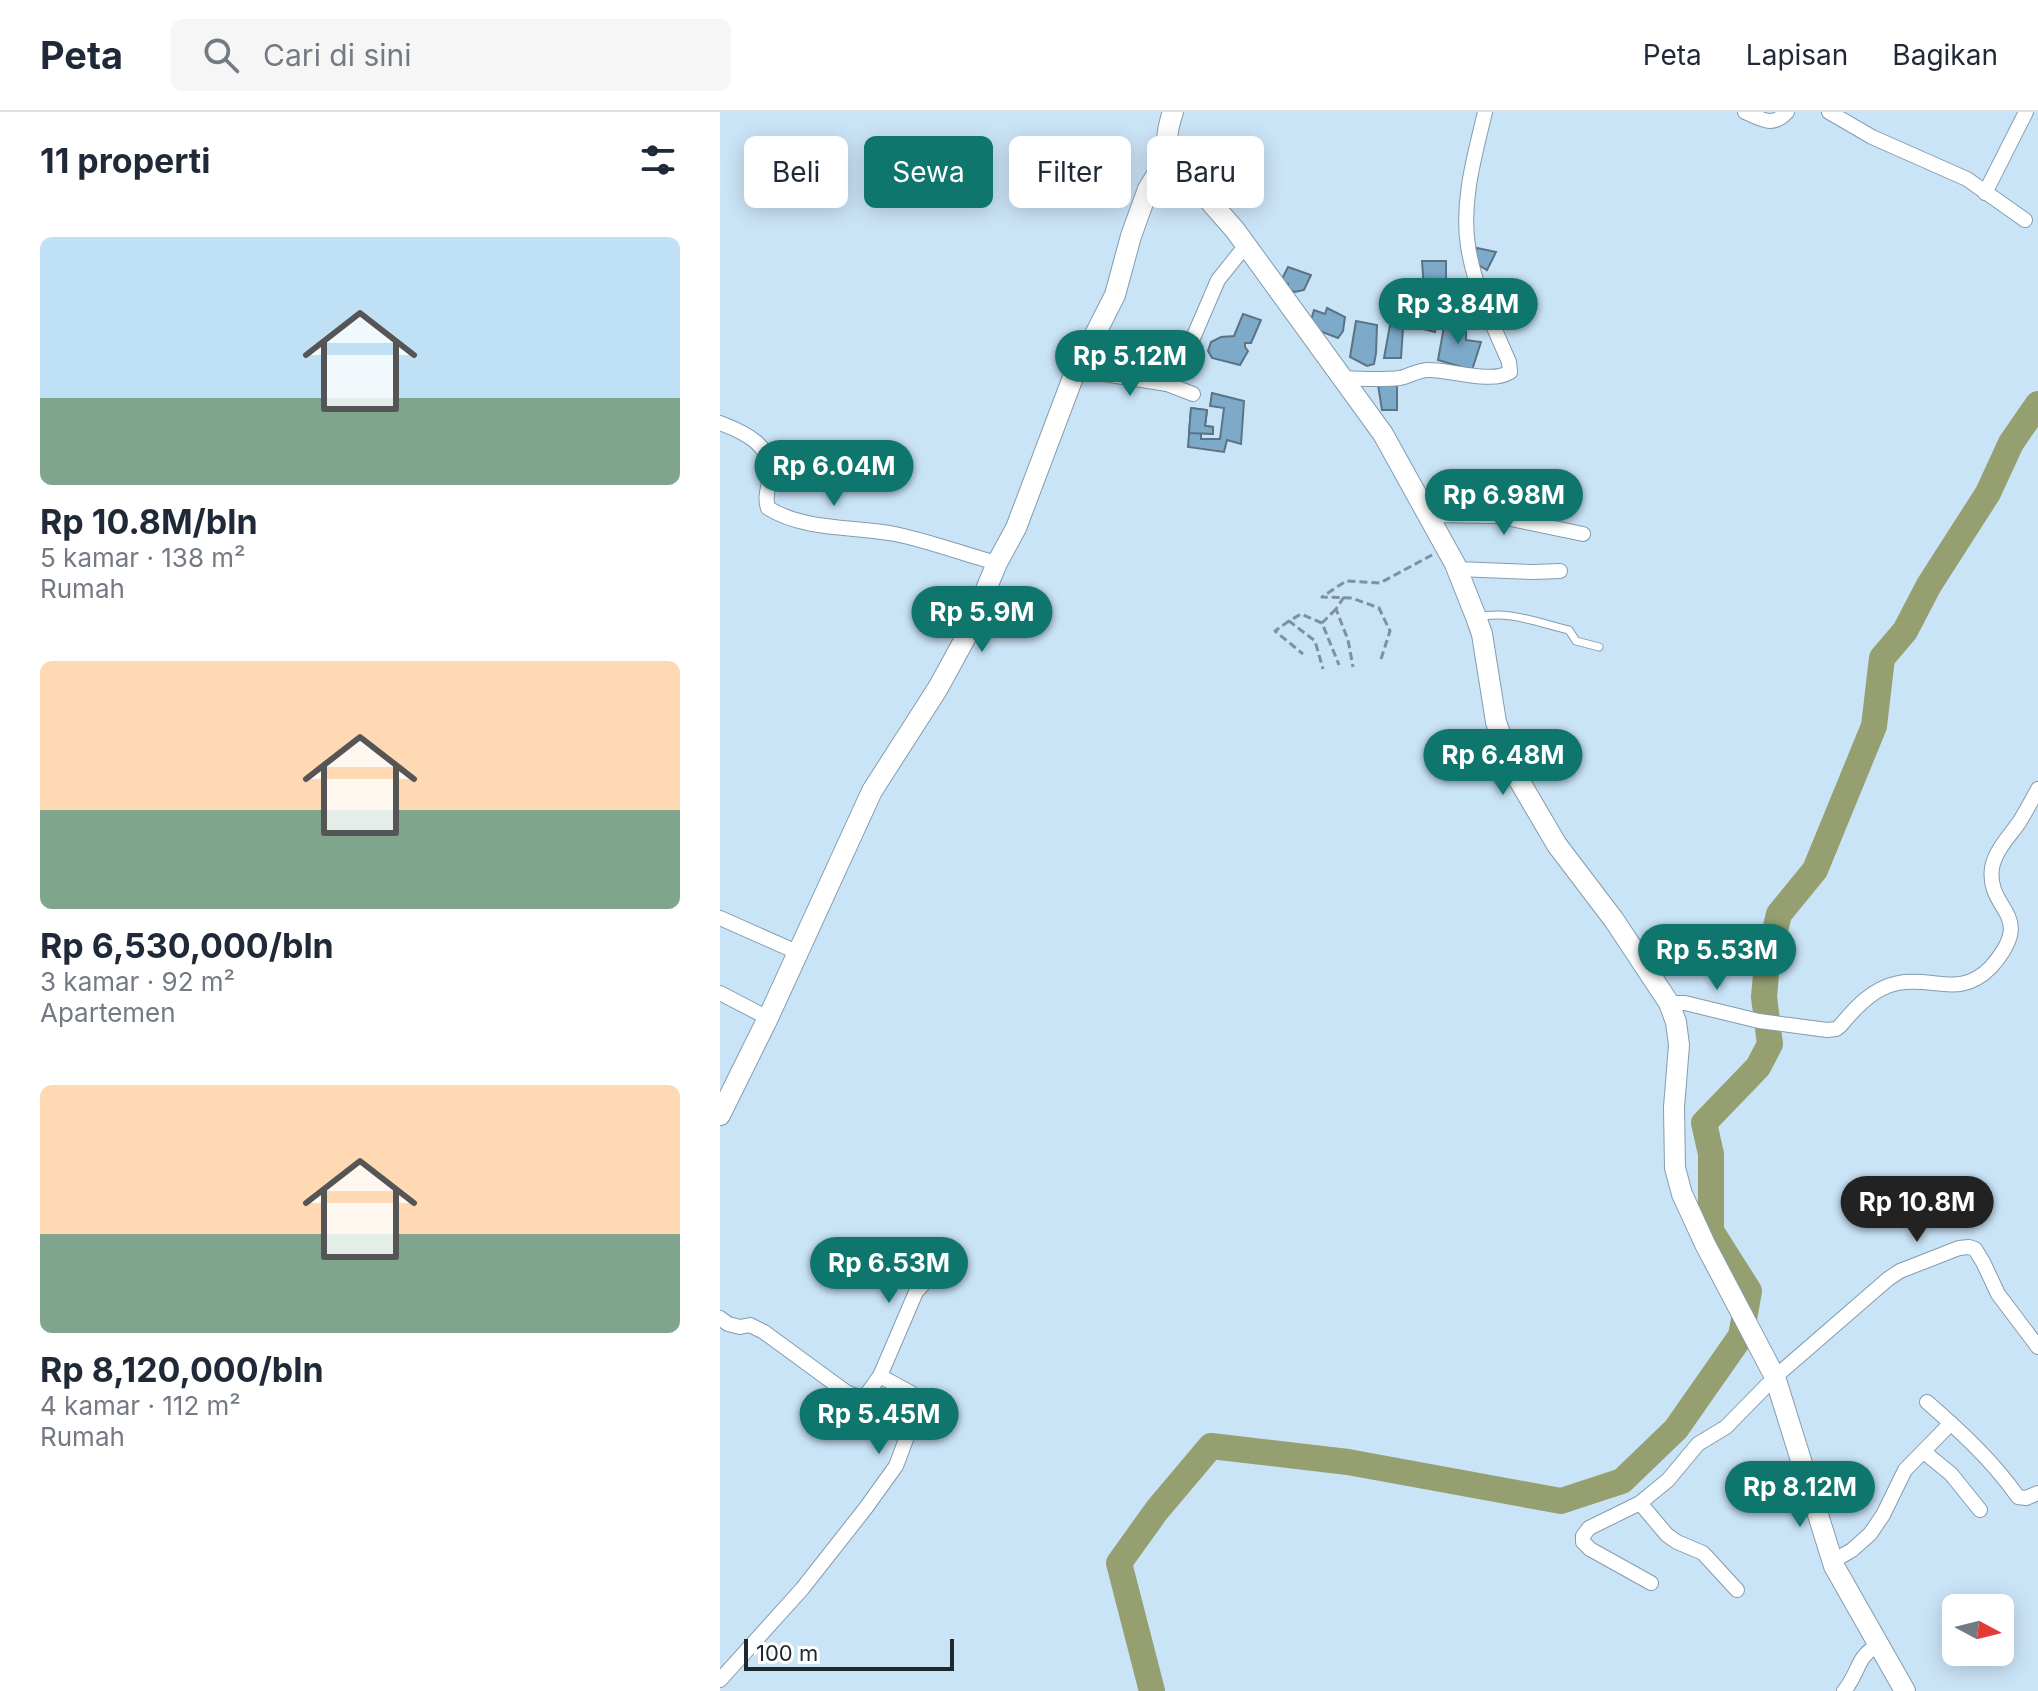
<!DOCTYPE html>
<html lang="id">
<meta charset="utf-8">
<style>
:root{--surface:#fff;--page:#f6f6f7;--text:#1f2937;--muted:#747a83;--line:#e0e1e3;--accent:#0f766e}
body{margin:0;font-family:Inter,sans-serif;background:var(--page);color:var(--text);height:100vh;display:flex;flex-direction:column;font-size:30px;white-space:nowrap}
*{box-sizing:border-box;margin:0}
p{font-size:26px;color:var(--muted)}
.icon{flex:none;width:44px;height:44px;fill:none;stroke:currentColor;stroke-width:2;stroke-linecap:round;stroke-linejoin:round}
.map{position:relative;flex:1;overflow:hidden}
.details{display:flex;flex-direction:column;background:var(--surface);width:720px}
.details>*{flex:none}
.top-card{position:absolute;left:24px;top:24px;width:760px;height:72px;display:flex;gap:16px}
.needle{width:52px;rotate:97deg}
.fabs{position:absolute;left:1222px;top:1482px;display:grid;gap:16px}
.fabs a{display:grid;place-items:center;width:72px;height:72px;border-radius:12px;background:var(--surface);box-shadow:0 4px 20px #0003;font-size:40px}
.scale{position:absolute;left:24px;bottom:20px;width:210px;box-sizing:border-box;padding-left:8px;border:4px solid #1e282f;border-top:0;font-size:22px;line-height:28px;white-space:nowrap;color:#1e282f;-webkit-text-stroke:6px #fff;paint-order:stroke}
.price{position:absolute;translate:-50% -68px;padding:0 18px;border-radius:28px;background:var(--accent);color:#fff;font-size:26px;line-height:52px;filter:drop-shadow(0 2px 4px #0008)}
.price::after{content:'';position:absolute;left:50%;top:48px;width:24px;height:18px;margin-left:-12px;background:inherit;clip-path:polygon(0 0,100% 0,50% 100%)}
.price.active{background:#222;color:#fff}
ul{padding:0;list-style:none}
li{display:grid;align-content:center;gap:16px;height:424px;padding:0 40px}
li span{display:grid;place-items:center;height:248px;border-radius:12px;color:#555}
li>.icon{margin-inline-start:auto}
span .icon{width:144px;height:144px;fill:#fffc;stroke-width:1}
li b{font-size:34px}
h2{display:flex;justify-content:space-between;align-items:center;height:96px;padding:0 40px;font-size:34px}
.chip{padding:0 28px;border-radius:12px;background:var(--surface);box-shadow:0 4px 20px #0003;font-size:28px;line-height:72px}
.chip.active{background:var(--accent);color:#fff}
header{display:flex;align-items:center;gap:48px;box-sizing:border-box;height:112px;padding:0 40px;background:var(--surface);border-bottom:2px solid var(--line)}
header strong{font-size:38px}
nav{display:flex;gap:44px;margin-inline-start:auto;font-size:28px}
.search{width:560px;height:72px;background:var(--page);display:flex;align-items:center;gap:20px;box-sizing:border-box;padding:0 28px;border-radius:12px;color:var(--muted);font-size:30px}
main{display:flex;flex:1;min-height:0}
.map>svg:first-child{display:block}
.lines{fill:none;stroke-linecap:round;stroke-linejoin:round}
.river{stroke:#959f70;stroke-width:26}
.building{fill:#7daac9;stroke:#5c7384;stroke-width:2}
.lane-casing{stroke:#849cae;stroke-width:9}
.street-casing{stroke:#849cae;stroke-width:16}
.secondary-casing{stroke:#849cae;stroke-width:22}
.path{stroke:#7e919f;stroke-width:3;stroke-dasharray:8 4;stroke-linecap:butt}
.lane{stroke:#fff;stroke-width:7}
.street{stroke:#fff;stroke-width:14}
.secondary{stroke:#fff;stroke-width:20}
</style>
<header>
<strong>Peta</strong>
<div class="search"><svg class="icon" aria-label="search" viewBox="0 0 24 24"><circle cx="10" cy="10" r="6"/><path d="M15 15l6 6"/></svg>Cari di sini</div>
<nav><a>Peta</a><a>Lapisan</a><a>Bagikan</a></nav>
</header>
<main>
<section class="details">
<h2>11 properti<svg class="icon" aria-label="filters" viewBox="0 0 24 24"><path d="M4 7h16M4 17h16"/><circle cx="9" cy="7" r="2"/><circle cx="15" cy="17" r="2"/></svg></h2>
<ul>
<li><span style="background:linear-gradient(#bfe0f5 65%,#7fa58c 0)"><svg class="icon" aria-label="home" viewBox="0 0 24 24"><path d="M3 11l9-7 9 7M6 9v11h12V9"/></svg></span><div><b>Rp 10.8M/bln</b><p>5 kamar · 138 m²</p><p>Rumah</p></div></li>
<li><span style="background:linear-gradient(#ffd9b3 60%,#7fa58c 0)"><svg class="icon" aria-label="home" viewBox="0 0 24 24"><path d="M3 11l9-7 9 7M6 9v11h12V9"/></svg></span><div><b>Rp 6,530,000/bln</b><p>3 kamar · 92 m²</p><p>Apartemen</p></div></li>
<li><span style="background:linear-gradient(#ffd9b3 60%,#7fa58c 0)"><svg class="icon" aria-label="home" viewBox="0 0 24 24"><path d="M3 11l9-7 9 7M6 9v11h12V9"/></svg></span><div><b>Rp 8,120,000/bln</b><p>4 kamar · 112 m²</p><p>Rumah</p></div></li>
</ul>
</section>
<div class="map">
<svg width="1318" height="1579" viewBox="0 0 1318 1579">
<rect width="100%" height="100%" fill="#cae4f7"/>
<g class="lines">
<polyline class="river" points="432,1579 399,1451 437,1398 491,1334 628,1350 841,1389 902,1369 956,1317 1021,1224 1029,1179 991,1119 991,1042 984,1011 1038,955 1050,932 1044,885 1047,851 1059,802 1095,758 1154,614 1162,546 1185,519 1209,473 1268,381 1291,331 1318,292"/>
</g>
<g class="building">
<polygon points="757,136 776,140 767,158 752,149"/>
<polygon points="702,149 726,149 726,205 706,204"/>
<polygon points="568,155 591,163 584,178 575,180 568,177 568,172 561,169"/>
<polygon points="607,196 625,205 623,219 618,226 589,215 594,198 605,202"/>
<polygon points="523,202 541,208 531,231 525,231 525,235 528,239 520,253 492,246 488,239 491,230 501,225 514,224"/>
<polygon points="705,207 717,208 715,220 703,217"/>
<polygon points="746,208 746,228 761,230 752,258 718,248 725,209"/>
<polygon points="636,209 657,213 656,241 654,252 647,254 630,245"/>
<polygon points="670,213 683,216 681,246 664,246"/>
<polygon points="677,269 677,298 662,298 658,273"/>
<polygon points="492,281 524,289 521,332 507,328 504,340 468,335 471,296 487,298 485,314 493,315 493,322 481,321 481,327 500,327 504,296 490,294"/>
<polygon points="471,296 487,298 485,314 493,315 493,322 469,321"/>
</g>
<g class="lines">
<g class="lane-casing">
<path id="lane" d="M758,505C789,498 819,511 849,518L856,529L879,535"/>
</g>
<g class="street-casing">
<g id="street">
<path d="M1025,0C1042,7 1052,16 1067,0"/>
<polyline points="1109,0 1152,25 1247,67 1305,108"/>
<polyline points="1265,81 1306,0"/>
<polyline points="358,256 378,261 447,272 473,282"/>
<path d="M623,266C642,267 661,268 680,266C690,264 699,257 710,258C731,258 772,272 790,260L789,250C773,213 754,174 748,134C741,89 755,43 765,0"/>
<polyline points="447,272 444,251 447,246 462,244 467,240 498,168 526,133"/>
<path d="M0,311C24,320 53,333 50,364C49,375 44,385 48,396C85,419 134,414 175,422C209,429 243,442 277,451"/>
<polyline points="708,403 777,404 863,422"/>
<polyline points="737,457 813,460 840,459"/>
<polyline points="0,806 79,841"/>
<polyline points="0,881 48,906"/>
<path d="M949,891H965L1039,909L1107,918L1116,917L1120,914C1136,895 1153,876 1178,871C1214,864 1240,887 1271,855C1318,801 1266,800 1272,756C1275,738 1290,724 1300,709C1306,699 1312,688 1318,677"/>
<path d="M0,1206L8,1212L20,1215L30,1213L44,1220L126,1280C148,1290 146,1281 160,1264L191,1281L196,1287L194,1306L176,1354L145,1397L82,1477L0,1568"/>
<polyline points="160,1264 196,1180 223,1151"/>
<path d="M1207,1290C1240,1319 1273,1349 1298,1385L1306,1386L1318,1381"/>
<polyline points="1204,1340 1231,1362 1260,1398"/>
<polyline points="920,1391 947,1423 957,1430 983,1441 1017,1478"/>
<polyline points="1113,1449 1132,1438 1150,1422 1163,1403 1185,1358 1231,1311"/>
<polyline points="931,1471 870,1437 863,1430 863,1424 869,1416 920,1391 948,1368 978,1332 1006,1315 1055,1265 1168,1167 1180,1159 1239,1136 1249,1135 1255,1137 1263,1150 1278,1182 1318,1235"/>
<path d="M1124,1579C1140,1560 1135,1546 1158,1533"/>
</g>
</g>
<g class="secondary-casing">
<g id="secondary">
<path d="M453,0C448,14 445,29 449,43L515,118L663,322L735,452L756,505L762,522L776,610L793,658L837,733L894,808L949,891L956,910L959,933L954,995L955,1056L962,1082L985,1132L1055,1265L1114,1454L1185,1579"/>
<polyline points="0,1003 48,906 152,679 218,576 247,523 277,451 296,416 352,268 395,183 411,124 428,77 449,43"/>
</g>
</g>
<g class="path">
<polyline points="624,485 616,497 628,528 633,555"/>
<polyline points="616,497 602,511 619,553"/>
<polyline points="569,509 555,519 583,542"/>
<polyline points="602,511 581,502 569,509 595,529 603,557"/>
<polyline points="661,547 670,519 659,496 632,486 602,485 626,469 660,471 712,443"/>
</g>
<use href="#lane" class="lane"/>
<use href="#street" class="street"/>
<use href="#secondary" class="secondary"/>
</g>
</svg>
<div class="fabs">
<a><svg class="needle" viewBox="-14 -14 28 28"><path d="M0-13l5 13h-10z" fill="#e53935"/><path d="M0 13l5-13h-10z" fill="#747a83"/></svg></a>
</div>
<div class="scale">100 m</div>
<b class="price" style="left:738px;top:234px">Rp 3.84M</b>
<b class="price" style="left:410px;top:286px">Rp 5.12M</b>
<b class="price" style="left:114px;top:396px">Rp 6.04M</b>
<b class="price" style="left:784px;top:425px">Rp 6.98M</b>
<b class="price" style="left:262px;top:542px">Rp 5.9M</b>
<b class="price" style="left:783px;top:685px">Rp 6.48M</b>
<b class="price" style="left:997px;top:880px">Rp 5.53M</b>
<b class="price active" style="left:1197px;top:1132px">Rp 10.8M</b>
<b class="price" style="left:169px;top:1193px">Rp 6.53M</b>
<b class="price" style="left:159px;top:1344px">Rp 5.45M</b>
<b class="price" style="left:1080px;top:1417px">Rp 8.12M</b>
<div class="top-card">
<a class="chip">Beli</a>
<a class="chip active">Sewa</a>
<a class="chip">Filter</a>
<a class="chip">Baru</a>
</div>
</div>
</main>
